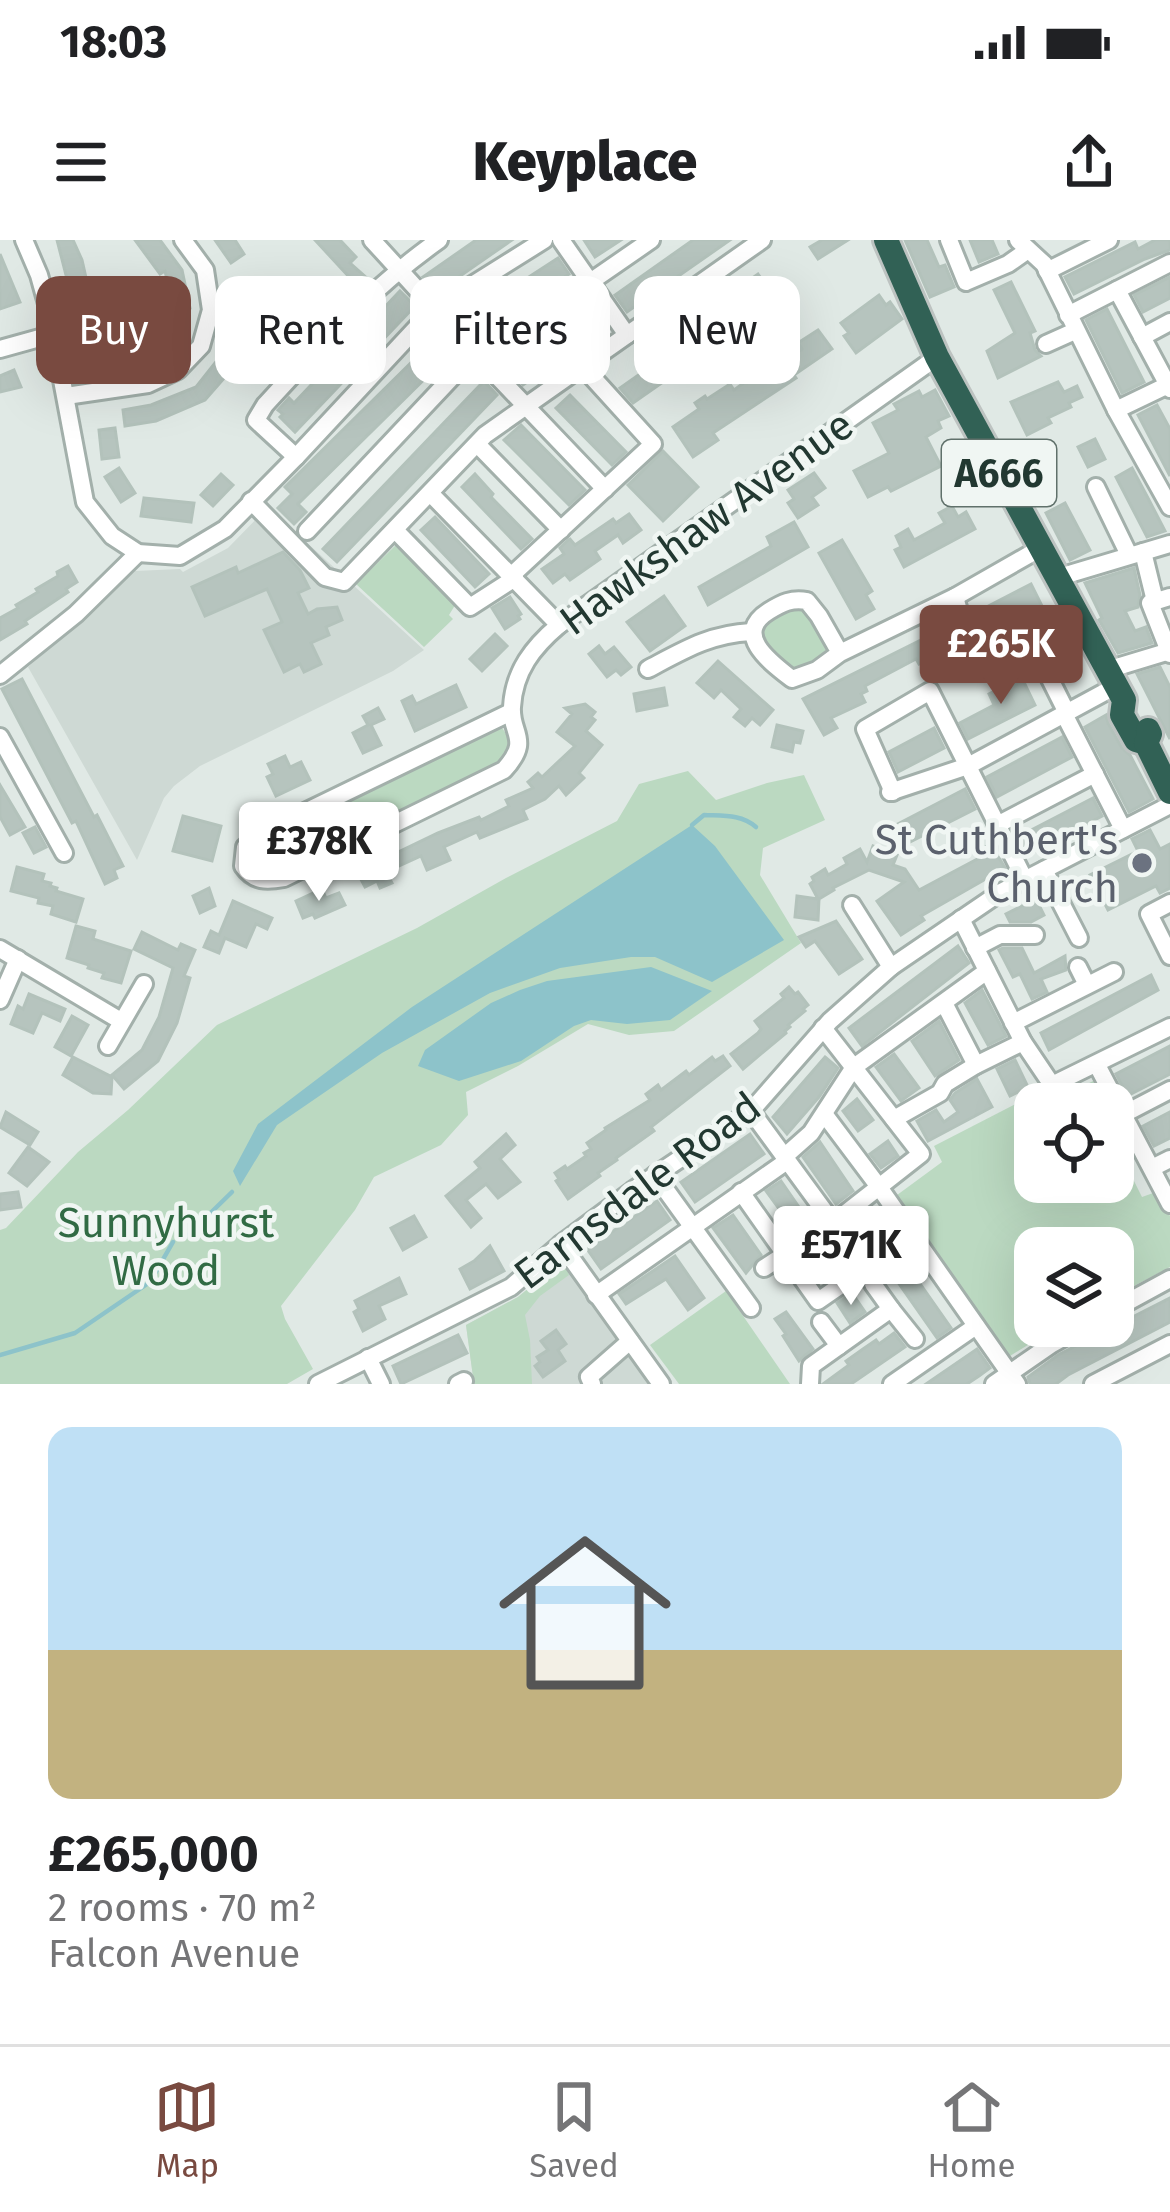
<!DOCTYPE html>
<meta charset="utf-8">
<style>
:root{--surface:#fff;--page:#f2f2f2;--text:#202124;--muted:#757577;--line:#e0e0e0;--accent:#794a40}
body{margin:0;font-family:"Fira Sans",sans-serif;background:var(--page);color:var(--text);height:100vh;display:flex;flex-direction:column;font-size:45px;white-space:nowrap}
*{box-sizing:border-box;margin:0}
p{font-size:39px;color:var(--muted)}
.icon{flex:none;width:66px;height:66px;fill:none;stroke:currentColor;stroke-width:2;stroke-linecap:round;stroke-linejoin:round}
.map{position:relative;height:1144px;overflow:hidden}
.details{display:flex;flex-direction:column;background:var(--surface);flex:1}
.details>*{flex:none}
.guide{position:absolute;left:36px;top:36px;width:1098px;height:108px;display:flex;gap:24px}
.fabs{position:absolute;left:1014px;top:843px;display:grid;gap:24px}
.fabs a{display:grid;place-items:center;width:120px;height:120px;border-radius:24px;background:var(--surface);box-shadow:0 12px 48px #0002;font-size:60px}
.price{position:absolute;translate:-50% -102px;padding:0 27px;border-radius:12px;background:#fff;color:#222;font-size:39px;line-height:78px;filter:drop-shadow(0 3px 6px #0008)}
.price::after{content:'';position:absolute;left:50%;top:72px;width:36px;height:27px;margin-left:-18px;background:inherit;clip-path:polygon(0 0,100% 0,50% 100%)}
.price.active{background:var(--accent);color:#fff}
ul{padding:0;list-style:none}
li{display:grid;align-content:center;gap:24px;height:636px;padding:0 48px}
li span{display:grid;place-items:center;height:372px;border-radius:24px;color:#555}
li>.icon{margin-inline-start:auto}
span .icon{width:216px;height:216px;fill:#fffc;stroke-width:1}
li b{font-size:51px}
.tag{padding:0 42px;border-radius:24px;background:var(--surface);box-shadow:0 12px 48px #0002;font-size:42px;line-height:108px}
.tag.active{background:var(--accent);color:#fff}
.status{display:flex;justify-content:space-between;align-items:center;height:84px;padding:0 60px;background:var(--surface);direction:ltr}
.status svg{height:33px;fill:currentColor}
header{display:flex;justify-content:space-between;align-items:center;height:156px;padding:0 48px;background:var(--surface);font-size:54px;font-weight:800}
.menu{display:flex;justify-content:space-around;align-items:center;height:168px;border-top:3px solid var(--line);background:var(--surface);font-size:33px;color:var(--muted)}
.menu a{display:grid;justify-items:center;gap:6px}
.menu .active{color:var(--accent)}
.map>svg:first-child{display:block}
.built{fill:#ced9d4}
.green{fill:#bbd9c1}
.water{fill:#8dc3ca}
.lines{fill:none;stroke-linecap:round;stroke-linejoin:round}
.stream{stroke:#8dc3ca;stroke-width:4.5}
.building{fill:#b6c4be;stroke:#b3c2bb;stroke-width:3}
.minor-casing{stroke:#a3b0ab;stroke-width:22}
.highway-casing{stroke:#bdc3c1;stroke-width:30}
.minor{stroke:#fff;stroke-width:16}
.highway{stroke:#316155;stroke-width:24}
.worship-dot{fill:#6b7280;stroke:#f0f6f3;stroke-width:4.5}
.labels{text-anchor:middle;stroke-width:9;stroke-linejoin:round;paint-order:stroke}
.shield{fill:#f0f6f3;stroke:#60716b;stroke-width:3}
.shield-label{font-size:39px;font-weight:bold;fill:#223831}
.street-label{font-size:42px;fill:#223831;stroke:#f0f6f3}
.worship-label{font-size:42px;fill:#5b616d;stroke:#f0f6f3;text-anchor:end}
.park-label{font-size:42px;fill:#316b44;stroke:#f0f6f3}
</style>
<div class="status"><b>18:03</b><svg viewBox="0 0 49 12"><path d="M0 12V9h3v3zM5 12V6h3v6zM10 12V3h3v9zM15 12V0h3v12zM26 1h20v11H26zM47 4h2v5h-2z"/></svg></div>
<header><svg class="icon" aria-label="menu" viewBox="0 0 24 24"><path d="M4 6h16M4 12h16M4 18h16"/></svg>Keyplace<svg class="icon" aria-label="share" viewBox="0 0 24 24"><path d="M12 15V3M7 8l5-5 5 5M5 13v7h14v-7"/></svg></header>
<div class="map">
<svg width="1170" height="1144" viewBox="0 0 1170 1144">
<rect width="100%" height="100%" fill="#e0e9e5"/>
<g class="built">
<polygon points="268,267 424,410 393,431 200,526 174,546 164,558 137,620 28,427 135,331 180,329 183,332 228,308"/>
<polygon points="563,1020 650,1144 474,1144 466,1085 518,1057"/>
</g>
<g class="green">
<polygon points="400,301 457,362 449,375 453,379 424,407 356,344"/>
<polygon points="799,364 807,371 829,413 790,433 758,396 766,380"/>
<path d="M494,488H502C513,502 510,510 501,523L271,635L250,626V616L262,603Z"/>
<polygon points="688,531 716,560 767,543 804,535 825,580 763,608 760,635 801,703 674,791 629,795 588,784 518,826 466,852 468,875 441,905 374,937 355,970 281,1066 285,1079 313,1129 287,1144 0,1144 0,990 6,988 78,912 128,870 217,785 417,688 506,638 617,581 639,544"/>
<polygon points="1099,838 1112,864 1048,864"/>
<polygon points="1037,853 1044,864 1035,864 1035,942 1113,942 1113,866 1131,902 1119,911 1142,957 1156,952 1170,976 1170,1027 1113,1057 1113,1008 1035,1008 1035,1086 1059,1086 1005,1119 893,958 942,922 934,906"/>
<polygon points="563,1020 569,1035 540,1056 525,1075 530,1100 532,1144 474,1144 466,1085 518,1057"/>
<polygon points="726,1051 790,1144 679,1144 650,1105"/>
</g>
<g class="water">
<polygon points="692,585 715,606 784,700 712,742 655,717 631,717 560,728 490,753 382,813 277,885 240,946 233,931 258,884 412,767"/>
<polygon points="651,727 712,751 670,780 627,784 591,780 574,786 521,821 459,841 418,826 425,810 491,763 520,750 547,741"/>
</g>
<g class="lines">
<g class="stream">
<path d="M692,585L704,575C723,576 741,574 756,587"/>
<polyline points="188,995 232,952"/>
<polyline points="0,1115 75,1093 150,1042 173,1002"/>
</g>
</g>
<g class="building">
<polygon points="57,0 73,0 82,20 102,109 86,113"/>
<polygon points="135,0 160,0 182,30 190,68 174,71 165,31 160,34"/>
<polygon points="215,0 235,0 244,14 231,23"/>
<polygon points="315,0 340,0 356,17 350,23 368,39 357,50 348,42 351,39"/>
<polygon points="476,0 512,0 437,52 423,37"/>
<polygon points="584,0 621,0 595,17"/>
<polygon points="693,0 730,0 627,72 615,55"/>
<polygon points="822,0 848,0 818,19 810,7"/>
<polygon points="905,0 927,0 939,27 945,25 954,47 930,57"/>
<polygon points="970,0 992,0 998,14 979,22"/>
<polygon points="1155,0 1170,0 1170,10 1145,19 1074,54 1065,37 1135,2 1138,9"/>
<polygon points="0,14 20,62 0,69"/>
<polygon points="558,18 569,34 476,95 470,88 464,79"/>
<polygon points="758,34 768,48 742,66 732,52"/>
<polygon points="1170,37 1170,58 1143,72 1134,55"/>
<polygon points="1011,42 1035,91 1030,93 1035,110 1041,116 998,138 987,111 1015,93 994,50"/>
<polygon points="235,48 251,48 251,85 233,128 205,160 156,181 125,186 123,170 151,165 196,147 219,118 234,82"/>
<polygon points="400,51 415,66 295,192 280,177 283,174 278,170 289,158 294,163"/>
<polygon points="879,55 886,65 890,62 902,79 856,113 844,96 849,93 841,83"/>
<polygon points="1107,69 1144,142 1122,153 1086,80"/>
<polygon points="594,70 606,87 523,145 511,128"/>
<polygon points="731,70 742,86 673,135 633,163 620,148"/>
<polygon points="173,77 185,87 164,113 152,102"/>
<polygon points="818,90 832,109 794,135 796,138 713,193 718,200 693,217 673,187 699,169 695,163 705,156 707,159 730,144 734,150 781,116 785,122 802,109 798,103"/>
<polygon points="440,94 455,109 298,264 306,272 294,284 278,268 292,254 285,247"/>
<polygon points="146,104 149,120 116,126 114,110"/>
<polygon points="14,130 21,147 0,152 0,136"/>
<polygon points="484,141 497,155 337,322 323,309"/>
<polygon points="1058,142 1064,152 1077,146 1082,157 1069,163 1071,167 1048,178 1051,183 1027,195 1011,162"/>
<polygon points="935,150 949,176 938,181 941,188 926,197 941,226 891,251 888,247 868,257 854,231 889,213 873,183 898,170 894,164 919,151 922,157"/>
<polygon points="570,155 626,212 612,225 556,168"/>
<polygon points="1157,165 1170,189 1170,236 1138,175"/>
<polygon points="521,185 585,250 569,265 504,200"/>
<polygon points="115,188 119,217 102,219 99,190"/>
<polygon points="1095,199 1105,219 1088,227 1078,207"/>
<polygon points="663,211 698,247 663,281 628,245"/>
<polygon points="119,228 135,253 121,262 105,237"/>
<polygon points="1132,228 1149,260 1165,291 1147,297 1116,237"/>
<polygon points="814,233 825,248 812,257 818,265 798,278 788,263 794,259 788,250"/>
<polygon points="221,234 233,245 213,266 201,255"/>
<polygon points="475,234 493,254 491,257 532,299 521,309 462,247"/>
<polygon points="144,258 194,263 191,282 141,276"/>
<polygon points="1065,263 1090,310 1070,320 1046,273"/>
<polygon points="952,266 958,277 966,272 975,289 904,327 895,310 901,307 896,296 908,289 914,300 945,283 939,273"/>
<polygon points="629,274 641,290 623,303 618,295 595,311 600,319 570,340 565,334 553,343 542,329 564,314 560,308 568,300 570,299 575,305 613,279 616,283"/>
<polygon points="435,277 489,334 475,347 421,290"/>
<polygon points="794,282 808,307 708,365 699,347 771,306 767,297"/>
<polygon points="842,300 872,351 866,355 874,369 856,379 819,313"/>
<polygon points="283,312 300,330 309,348 298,353 308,374 317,369 337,367 342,380 326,387 329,395 311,403 321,424 304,432 300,424 284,432 264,390 282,382 267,349 205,376 192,347 236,327 238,333"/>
<polygon points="68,326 77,342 66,349 68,352 25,381 27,384 0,400 0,378 18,368 16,365 38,352 36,349 58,336 57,332"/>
<polygon points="1134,328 1140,355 1138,367 1125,371 1135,391 1146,387 1152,403 1118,413 1099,380 1102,378 1085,343"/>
<polygon points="1031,344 1048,378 989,408 980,397 973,374"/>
<polygon points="664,356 685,386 650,411 627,382"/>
<polygon points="510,357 521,374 518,376 520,379 505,389 492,368"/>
<polygon points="947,387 956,406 919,424 916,419 865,446 867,451 861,454 865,462 831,478 837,488 824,495 803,459"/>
<polygon points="495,394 507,406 482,431 470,419"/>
<polygon points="599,406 605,414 614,407 631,427 621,435 616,430 607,437 589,414"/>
<polygon points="718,421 773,470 760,485 752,478 745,486 734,477 741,469 721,450 714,458 697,443"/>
<polygon points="1160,427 1170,447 1170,499 1137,434"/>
<polygon points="1020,434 1035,465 968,499 960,483 994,465 989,454 1008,444 1006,441"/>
<polygon points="22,439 94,577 97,575 123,626 114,630 117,638 105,644 76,581 72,583 2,449"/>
<polygon points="456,445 466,467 415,491 402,461 412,456 416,464"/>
<polygon points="664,448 667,465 637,471 634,454"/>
<polygon points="585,464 595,472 591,477 595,480 586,491 602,505 579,533 584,538 566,555 559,546 545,559 523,570 527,579 480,598 477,592 444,607 450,620 427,630 421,616 386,632 392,643 380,648 377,641 365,647 357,632 438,593 479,577 481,580 509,566 506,560 533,548 528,542 538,533 542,537 575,506 557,492 572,474 565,468"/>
<polygon points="378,468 384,479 371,485 381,505 363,513 353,493 368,485 363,476"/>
<polygon points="1106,475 1108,483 1122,508 1130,515 1153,559 1129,572 1085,487"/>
<polygon points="777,485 803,491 800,503 794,502 792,512 772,507"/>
<polygon points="934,488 944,508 898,532 889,512"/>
<polygon points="1062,497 1072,517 997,557 987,537"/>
<polygon points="285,516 290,527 301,522 310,540 276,556 267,537 273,534 268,524"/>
<polygon points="0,545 25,587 10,595 0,577"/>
<polygon points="965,549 975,569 908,603 898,584"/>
<polygon points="1093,558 1102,576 1027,615 1018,597"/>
<polygon points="183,576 221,586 212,621 173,611"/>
<polygon points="35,587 46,607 34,613 23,593"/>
<polygon points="1150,590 1160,609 1170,604 1170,648 1160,653 1156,646 1108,670 1090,635 1138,611 1132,599"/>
<polygon points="991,604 1005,628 921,676 924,680 901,695 877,661 904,642 869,630 833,648 834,650 819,659 818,680 795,677 797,656 818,659 810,644 814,641 812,637 825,629 828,635 847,624 844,618 860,609 867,622 873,606 897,615 893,625 905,629 919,650 981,617 978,611"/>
<polygon points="17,627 44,634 42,641 51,643 50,646 57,648 56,651 83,659 76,682 51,674 53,666 38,663 39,658 11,651"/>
<polygon points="209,648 215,666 200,673 193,656"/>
<polygon points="322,649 326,658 339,653 345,665 315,678 313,674 303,678 296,661"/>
<polygon points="1036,659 1044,675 1031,682 1010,682 1006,674"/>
<polygon points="233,661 272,678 267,689 256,684 246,707 225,698 219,713 204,707 211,691 219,695"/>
<polygon points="836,681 862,719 839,734 815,701 806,707 799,697"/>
<polygon points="76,686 95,691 93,699 131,711 121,743 102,738 104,733 88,728 89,725 67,718"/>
<polygon points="142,692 178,710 181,704 195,710 184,736 190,738 177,783 158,821 124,849 112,835 142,810 159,777 173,728 134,709"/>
<polygon points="958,706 969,723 862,806 849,788"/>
<polygon points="1003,708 1022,708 1034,733 1065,716 1066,730 1041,739 1047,752 1032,759 1020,734 1013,737 999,710"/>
<polygon points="1151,735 1158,750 1049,810 1041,793"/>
<polygon points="789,747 795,754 798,752 808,765 803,769 805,771 788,785 790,787 785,791 786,793 743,829 731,814 758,793 761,789 755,781 784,758 781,754"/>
<polygon points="982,750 1006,796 988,805 965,763"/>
<polygon points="29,754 65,769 60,781 42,773 33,793 11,784 18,766 23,769"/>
<polygon points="72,776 88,785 71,816 55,807"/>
<polygon points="939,781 959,820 935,836 912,801"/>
<polygon points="1170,806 1170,834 1127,856 1116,834"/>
<polygon points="894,814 919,848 901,861 876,827"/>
<polygon points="723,816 730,826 651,887 654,891 616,918 617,920 598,933 600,936 568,959 556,941 559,939 555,933 565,926 567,929 586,916 584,913 591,909 587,903 606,890 605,888 650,860 646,854 658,845 661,850 686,831 689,835 712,817 715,821"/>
<polygon points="73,817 112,837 111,854 93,853 63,835"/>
<polygon points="825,817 838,828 819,857 787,894 773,877"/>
<polygon points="1015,820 1028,847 1010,856 997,829"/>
<polygon points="977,839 992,867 928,901 917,881 936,870 944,882 958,872 950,860 955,853"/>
<polygon points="857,859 873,880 858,891 843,871"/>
<polygon points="6,872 38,892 30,905 0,887"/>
<polygon points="1170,872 1170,898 1154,906 1143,886"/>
<polygon points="506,894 515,905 500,919 520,942 498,958 486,944 466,960 481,978 471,987 446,956 480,928 475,922"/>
<polygon points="750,894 764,914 695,962 681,942"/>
<polygon points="888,901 898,916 881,928 870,914"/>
<polygon points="820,902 853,951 836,964 803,917"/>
<polygon points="28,907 49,922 27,946 9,933"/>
<polygon points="781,941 810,983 788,997 781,986 788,981 766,951"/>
<polygon points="18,952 21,967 0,970 0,954"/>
<polygon points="657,961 670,980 601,1029 587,1009"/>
<polygon points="880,971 892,988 819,1040 806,1022"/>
<polygon points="733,975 761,1015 746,1033 713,988"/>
<polygon points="414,976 426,997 403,1010 391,988"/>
<polygon points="490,1006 504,1031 470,1049 460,1029 474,1021"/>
<polygon points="675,1016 704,1058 688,1070 666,1039 626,1064 619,1054"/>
<polygon points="902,1018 951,1088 937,1098 888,1028"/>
<polygon points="399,1038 406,1054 379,1066 385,1079 363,1091 354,1072 359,1069 355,1061"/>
<polygon points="852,1053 865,1072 850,1083 837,1063"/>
<polygon points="1170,1058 1170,1082 1068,1135 1056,1144 1030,1144 1028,1137 1058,1115"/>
<polygon points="786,1072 813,1109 799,1121 783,1096 786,1094 775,1079"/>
<polygon points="556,1090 566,1104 558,1110 565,1121 543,1137 535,1126 540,1122 537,1117 548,1110 541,1101"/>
<polygon points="894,1093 905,1107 851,1144 823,1144 849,1125 846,1121 863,1109 876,1100 879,1104"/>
<polygon points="458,1095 467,1113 401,1144 393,1126"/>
<polygon points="977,1109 990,1128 979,1136 967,1144 926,1144"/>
</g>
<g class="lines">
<g class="minor-casing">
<g id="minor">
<polyline points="24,0 39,35 49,71 85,262 112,296 138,313 180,316 225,289 296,217 434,69 544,0"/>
<polyline points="372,0 477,115 605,249"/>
<polyline points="561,0 627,95"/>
<polyline points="949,0 966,42 1008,24 1028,10"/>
<polyline points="1018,0 1044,24 1116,170 1170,267"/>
<polyline points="1047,31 1109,0"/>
<polyline points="1117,50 1170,149"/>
<polyline points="1068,75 1170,23"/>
<polyline points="1142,97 1170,82"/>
<polyline points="1046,104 1075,91"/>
<polyline points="0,109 54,94"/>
<polyline points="480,118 651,0"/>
<polyline points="66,156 148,144 178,130 201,106 211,70 205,30 183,0"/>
<polyline points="1116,170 1170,144"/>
<polyline points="477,204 561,290"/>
<path d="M296,217L256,180L265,165C321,104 371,48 439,0"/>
<polyline points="1096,247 1129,315"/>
<polyline points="430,253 559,385"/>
<polyline points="251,261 325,337 344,342 485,195 762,0"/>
<polyline points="395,290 470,367 515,338"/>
<polyline points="307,291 455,134 477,115"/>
<polyline points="1143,312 1155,361"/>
<polyline points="512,335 653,204 584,128"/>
<polyline points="1056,338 1170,304"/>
<polyline points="955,357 968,403 986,424 1039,395"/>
<polyline points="1170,357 1150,363 1170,414"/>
<path d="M840,413L819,376L807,361C792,358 782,363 769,371C732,394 770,422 792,439L817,430L840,413L955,357L1039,309"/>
<polyline points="1044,427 1067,473"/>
<path d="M648,429C684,410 710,394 751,392"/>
<polyline points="1107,430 1170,411"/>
<polyline points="0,435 76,374 138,313"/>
<path d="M511,472L266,591L245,607L243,626C254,642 267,641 284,638L504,530C532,499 510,494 512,467C514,431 533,407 559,385L937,117"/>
<polyline points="1064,474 1123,589"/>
<polyline points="0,497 64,613"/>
<polyline points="890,552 968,526 1116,446"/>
<polyline points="893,552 865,489 930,451 1025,640"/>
<polyline points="997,585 1095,534"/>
<polyline points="1044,630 1079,698"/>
<polyline points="1170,663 1149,674 1170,716"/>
<polyline points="852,665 891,727"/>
<polyline points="961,679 1023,802 1052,845 1170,787"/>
<polyline points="975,708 1000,695 1035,695"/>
<polyline points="0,709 121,781"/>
<polyline points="1078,727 1087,745"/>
<polyline points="0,760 18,719"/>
<polyline points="944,763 976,825"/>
<polyline points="1013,783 1114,732"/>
<polyline points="108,806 144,744"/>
<polyline points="1097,825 1170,964"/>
<polyline points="751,871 833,983"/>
<polyline points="1124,874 1170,850"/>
<polyline points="825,875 879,947 1017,1144"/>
<polyline points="894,879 940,853 945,844 976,825 1023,802"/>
<polyline points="784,917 811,893 854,827 987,731"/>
<polyline points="1152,928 1170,919"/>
<polyline points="655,935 751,1068"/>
<polyline points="741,952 818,1061 912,996"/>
<polyline points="561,1004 661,1144"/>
<polyline points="764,1028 833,983 921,914 823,788"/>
<polyline points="596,1055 787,921"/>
<polyline points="891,1069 915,1099"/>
<polyline points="1113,1070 1170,1039"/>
<polyline points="821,1082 839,1106"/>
<polyline points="368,1118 381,1144"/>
<polyline points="318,1144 511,1047 561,1004 632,951 751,871 830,781 891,727 1001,652 1170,565"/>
<polyline points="458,1144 464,1141"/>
<polyline points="592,1144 589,1137 630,1101"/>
<polyline points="810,1144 811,1126 891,1069 873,1044"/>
<polyline points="892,1144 976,1086"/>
<polyline points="994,1144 1052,1104 1084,1086"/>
<polyline points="1093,1144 1170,1104"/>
</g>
</g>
<g class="highway-casing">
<g id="highway">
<polyline points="886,0 937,117 1124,460 1122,475 1136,500 1146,503"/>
<polyline points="1148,490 1150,494 1146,503 1170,552"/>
</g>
</g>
<use href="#minor" class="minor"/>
<use href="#highway" class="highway"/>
</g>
<circle class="worship-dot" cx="1142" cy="623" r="12"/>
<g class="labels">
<rect class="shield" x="942" y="200" width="114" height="66" rx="9"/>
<g class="shield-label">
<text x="999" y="247">A666</text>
</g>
<g class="street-label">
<text transform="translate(706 282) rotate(-36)" y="15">Hawkshaw Avenue</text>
<text transform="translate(637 950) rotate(-37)" y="15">Earnsdale Road</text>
</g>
<g class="worship-label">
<text x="1118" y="614">St Cuthbert's<tspan x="1118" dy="48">Church</tspan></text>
</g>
<g class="park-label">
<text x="166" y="997">Sunnyhurst<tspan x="166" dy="48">Wood</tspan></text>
</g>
</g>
</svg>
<div class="fabs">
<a><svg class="icon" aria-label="locate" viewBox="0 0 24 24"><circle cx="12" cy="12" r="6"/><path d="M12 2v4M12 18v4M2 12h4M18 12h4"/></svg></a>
<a><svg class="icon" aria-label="layers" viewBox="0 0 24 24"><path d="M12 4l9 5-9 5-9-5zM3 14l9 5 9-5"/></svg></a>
</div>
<b class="price active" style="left:1001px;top:467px">£265K</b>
<b class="price" style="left:319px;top:664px">£378K</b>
<b class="price" style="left:851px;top:1068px">£571K</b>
<div class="guide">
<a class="tag active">Buy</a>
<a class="tag">Rent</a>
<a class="tag">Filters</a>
<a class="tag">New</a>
</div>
</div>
<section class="details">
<ul>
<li><span style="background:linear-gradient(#bfe0f5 60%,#c2b280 0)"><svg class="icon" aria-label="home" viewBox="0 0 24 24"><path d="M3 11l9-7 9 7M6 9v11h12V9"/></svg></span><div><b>£265,000</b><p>2 rooms · 70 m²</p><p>Falcon Avenue</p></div></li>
</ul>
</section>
<nav class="menu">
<a class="active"><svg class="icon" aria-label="map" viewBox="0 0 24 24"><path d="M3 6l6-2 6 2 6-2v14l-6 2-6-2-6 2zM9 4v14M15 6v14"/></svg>Map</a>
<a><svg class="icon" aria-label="saved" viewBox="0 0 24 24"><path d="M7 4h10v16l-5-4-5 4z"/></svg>Saved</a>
<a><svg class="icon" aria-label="home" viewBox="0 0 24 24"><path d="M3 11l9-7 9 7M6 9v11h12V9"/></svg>Home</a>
</nav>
